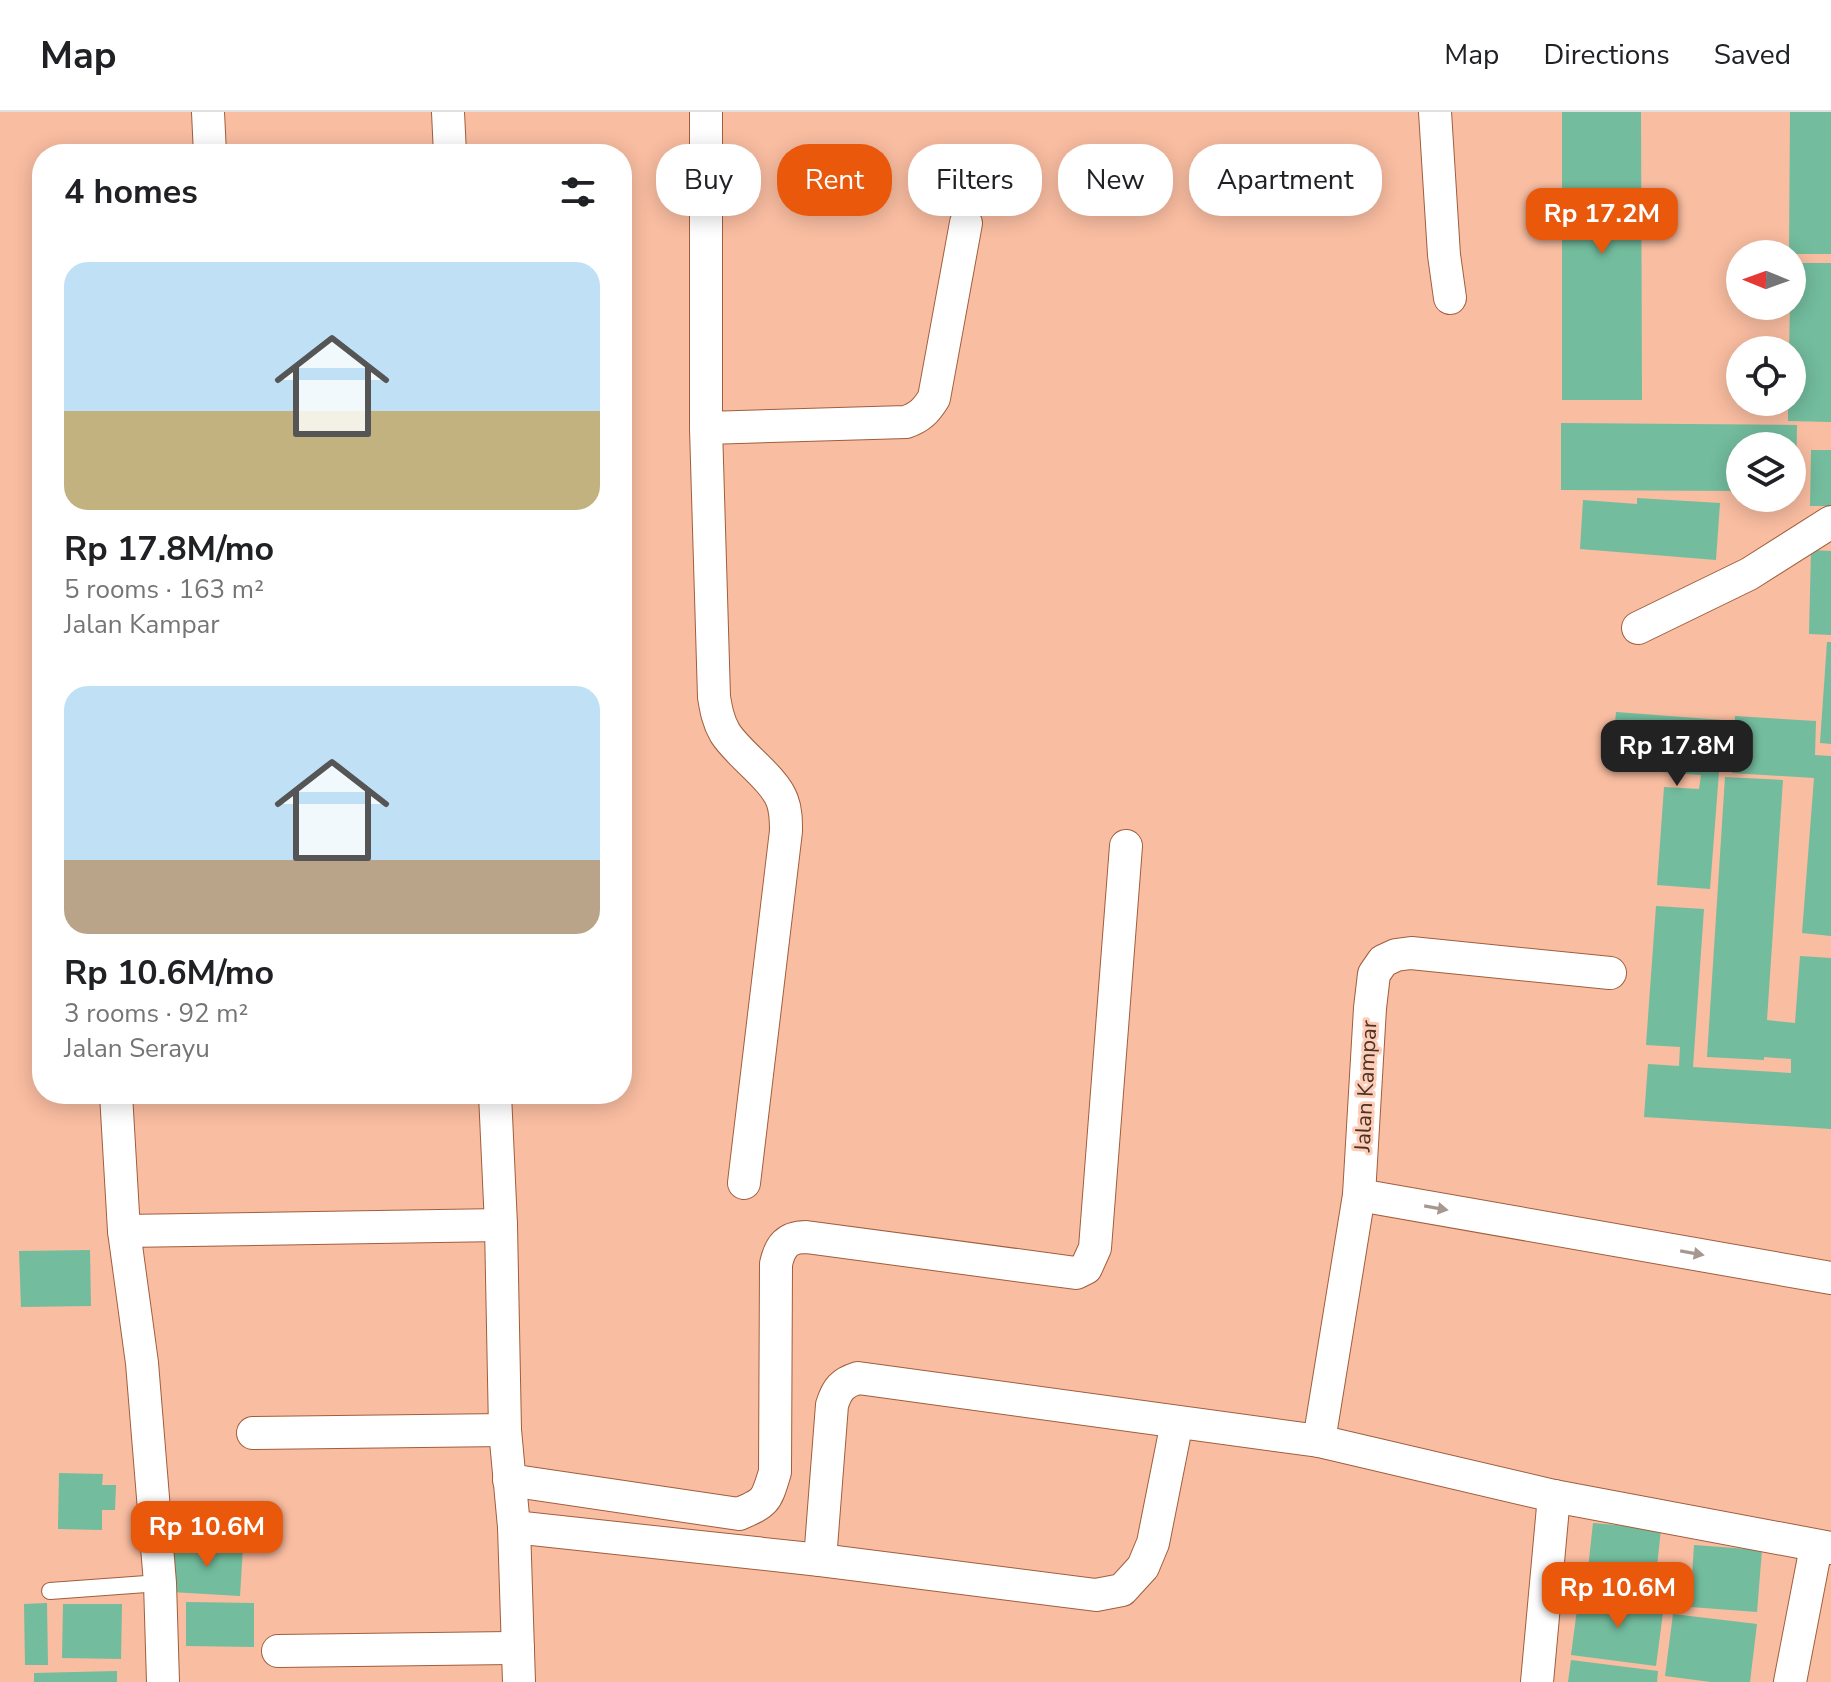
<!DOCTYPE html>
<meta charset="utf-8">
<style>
:root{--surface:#fff;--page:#f6f6f6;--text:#202124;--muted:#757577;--line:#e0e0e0;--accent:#ea580c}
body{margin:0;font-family:"Nunito Sans",sans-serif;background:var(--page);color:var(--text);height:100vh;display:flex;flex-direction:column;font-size:30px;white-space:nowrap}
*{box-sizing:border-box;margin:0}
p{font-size:26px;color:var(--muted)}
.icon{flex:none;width:44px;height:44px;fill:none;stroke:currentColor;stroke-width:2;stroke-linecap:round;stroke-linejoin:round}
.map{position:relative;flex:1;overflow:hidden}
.sheet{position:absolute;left:32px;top:32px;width:600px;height:960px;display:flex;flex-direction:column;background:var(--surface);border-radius:32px;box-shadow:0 4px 20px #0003}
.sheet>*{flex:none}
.banner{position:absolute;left:656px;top:32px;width:760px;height:72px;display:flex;gap:16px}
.needle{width:52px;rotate:271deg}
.tools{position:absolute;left:1726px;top:128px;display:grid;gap:16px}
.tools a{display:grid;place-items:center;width:80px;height:80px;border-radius:50%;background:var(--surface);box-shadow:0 4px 20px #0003;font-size:40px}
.price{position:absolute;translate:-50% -68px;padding:0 18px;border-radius:16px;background:var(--accent);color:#fff;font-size:26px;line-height:52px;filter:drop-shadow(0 2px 4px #0008)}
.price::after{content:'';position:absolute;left:50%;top:48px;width:24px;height:18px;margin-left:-12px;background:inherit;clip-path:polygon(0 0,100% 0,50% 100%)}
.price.active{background:#222;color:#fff}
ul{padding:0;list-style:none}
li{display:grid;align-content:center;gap:16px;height:424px;padding:0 32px}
li span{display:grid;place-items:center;height:248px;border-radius:24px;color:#555}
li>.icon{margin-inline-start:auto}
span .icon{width:144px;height:144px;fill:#fffc;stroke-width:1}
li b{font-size:34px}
h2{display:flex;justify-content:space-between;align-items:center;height:96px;padding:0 32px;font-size:34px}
.tag{padding:0 28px;border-radius:32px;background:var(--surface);box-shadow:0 4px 20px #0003;font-size:28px;line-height:72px}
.tag.active{background:var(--accent);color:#fff}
header{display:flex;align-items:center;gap:48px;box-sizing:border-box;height:112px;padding:0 40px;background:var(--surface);border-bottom:2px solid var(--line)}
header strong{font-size:38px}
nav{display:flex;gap:44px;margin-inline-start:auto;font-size:28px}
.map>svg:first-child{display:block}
.building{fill:#73bc9e}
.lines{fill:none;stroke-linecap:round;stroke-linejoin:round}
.lane-casing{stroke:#a05e3d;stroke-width:18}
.street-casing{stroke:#a05e3d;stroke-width:34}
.lane{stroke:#fff;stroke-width:16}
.street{stroke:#fff;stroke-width:32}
.oneway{fill:#a69890}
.labels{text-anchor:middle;stroke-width:6;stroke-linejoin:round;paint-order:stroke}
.street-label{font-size:22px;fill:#4d3022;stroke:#fcceb9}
</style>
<header>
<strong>Map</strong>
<nav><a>Map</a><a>Directions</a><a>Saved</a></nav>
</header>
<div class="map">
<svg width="1831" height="1570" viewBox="0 0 1831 1570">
<rect width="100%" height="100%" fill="#f9bda1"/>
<g class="building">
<polygon points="1562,0 1641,0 1642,288 1562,288"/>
<polygon points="1790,0 1831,0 1831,142 1789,142"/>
<polygon points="1792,151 1831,151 1831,310 1788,309 1788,290 1792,290 1792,238 1789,238 1790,194 1792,194"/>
<polygon points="1561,311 1797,313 1796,379 1792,379 1792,334 1740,334 1740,379 1561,378"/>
<polygon points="1811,338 1831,338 1831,394 1810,394"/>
<polygon points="1637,386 1720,391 1716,448 1580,437 1583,388 1637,392"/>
<polygon points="1811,438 1831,439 1831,523 1809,522"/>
<polygon points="1827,530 1831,530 1831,632 1820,631"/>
<polygon points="1616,600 1723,608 1710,777 1657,773 1664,675 1699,677 1701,663 1611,656"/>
<polygon points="1735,604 1816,609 1815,643 1831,644 1831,824 1802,821 1814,666 1732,661"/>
<polygon points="1725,665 1783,668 1767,908 1795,911 1800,844 1831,846 1831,1017 1644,1005 1648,952 1679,954 1680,935 1646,933 1656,794 1704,797 1693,955 1791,961 1791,947 1764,945 1764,948 1707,945"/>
<polygon points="90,1138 91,1194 21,1195 19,1139"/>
<polygon points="59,1361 103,1362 102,1373 116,1373 115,1398 102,1398 102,1418 58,1417"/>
<polygon points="1593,1411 1661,1417 1654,1482 1586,1475"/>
<polygon points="173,1431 243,1435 240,1484 171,1480"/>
<polygon points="1694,1433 1762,1438 1757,1500 1690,1495"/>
<polygon points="1579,1482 1664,1493 1656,1554 1571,1543"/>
<polygon points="186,1490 254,1491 254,1535 186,1534"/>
<polygon points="47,1491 48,1553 25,1553 24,1492"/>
<polygon points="63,1492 122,1492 121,1547 62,1546"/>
<polygon points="1673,1502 1757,1512 1750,1570 1711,1570 1665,1564"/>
<polygon points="1571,1548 1658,1559 1657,1570 1568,1570"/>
<polygon points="117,1559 117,1570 34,1570 34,1561"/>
</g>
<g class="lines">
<g class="lane-casing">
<polyline id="lane" points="50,1479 160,1471"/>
</g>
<g class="street-casing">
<g id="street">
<polyline points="208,0 210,42"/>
<polyline points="448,0 450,42"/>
<path d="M706,0V316L714,585C716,597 718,609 725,621C739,643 773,665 782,688C786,698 786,709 786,719L744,1071"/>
<polyline points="1435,0 1444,143 1450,186"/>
<path d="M706,316L906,310C920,305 926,299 934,286L966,111"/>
<polyline points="1638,516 1749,462 1831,410"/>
<polyline points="116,982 124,1119 142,1251 160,1471 163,1570"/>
<polyline points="495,982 501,1113 505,1318 514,1415 519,1570"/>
<polyline points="1359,1083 1831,1166"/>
<polyline points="124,1119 501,1113"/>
<polyline points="253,1321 505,1318"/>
<polyline points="1319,1329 1359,1083 1370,896 1374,862 1383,849 1396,843 1411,841 1610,861"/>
<path d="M509,1368L739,1402C767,1390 766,1389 775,1360L776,1152C780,1134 787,1125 806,1125L1076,1161L1086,1156L1095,1136L1126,734"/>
<polyline points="514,1415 820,1448 1096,1483 1122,1478 1143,1455 1153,1431 1177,1310"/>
<path d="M820,1448L832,1293C837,1277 842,1271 858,1266L1319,1329L1554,1384L1831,1436"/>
<polyline points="278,1539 518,1536"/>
<polyline points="1537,1570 1554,1384"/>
<polyline points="1790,1570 1816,1435"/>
</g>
</g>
<use href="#lane" class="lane"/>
<use href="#street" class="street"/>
</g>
<defs><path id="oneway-solid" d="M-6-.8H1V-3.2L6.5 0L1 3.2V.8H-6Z" transform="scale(2)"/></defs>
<g class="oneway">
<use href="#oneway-solid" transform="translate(1436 1096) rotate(10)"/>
<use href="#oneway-solid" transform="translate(1692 1141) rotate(10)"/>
</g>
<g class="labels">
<g class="street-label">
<text transform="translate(1365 974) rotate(-87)" y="8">Jalan Kampar</text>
</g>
</g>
</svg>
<div class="tools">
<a><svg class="needle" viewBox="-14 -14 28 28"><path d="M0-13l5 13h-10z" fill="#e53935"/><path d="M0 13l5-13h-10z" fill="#757577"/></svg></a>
<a><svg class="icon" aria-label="locate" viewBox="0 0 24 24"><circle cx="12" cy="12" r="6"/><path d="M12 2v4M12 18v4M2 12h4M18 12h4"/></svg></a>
<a><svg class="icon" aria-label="layers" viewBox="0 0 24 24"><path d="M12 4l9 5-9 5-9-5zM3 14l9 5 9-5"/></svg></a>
</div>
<b class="price" style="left:1602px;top:144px">Rp 17.2M</b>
<b class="price active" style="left:1677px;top:676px">Rp 17.8M</b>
<b class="price" style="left:207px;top:1457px">Rp 10.6M</b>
<b class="price" style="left:1618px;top:1518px">Rp 10.6M</b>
<div class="banner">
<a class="tag">Buy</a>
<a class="tag active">Rent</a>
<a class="tag">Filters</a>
<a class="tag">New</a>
<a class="tag">Apartment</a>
</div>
<section class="sheet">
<h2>4 homes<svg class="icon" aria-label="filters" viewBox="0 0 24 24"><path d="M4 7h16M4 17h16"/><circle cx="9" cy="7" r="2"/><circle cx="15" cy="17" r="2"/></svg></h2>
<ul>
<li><span style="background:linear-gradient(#bfe0f5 60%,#c2b280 0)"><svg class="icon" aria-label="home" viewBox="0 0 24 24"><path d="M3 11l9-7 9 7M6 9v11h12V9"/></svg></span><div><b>Rp 17.8M/mo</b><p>5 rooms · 163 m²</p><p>Jalan Kampar</p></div></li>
<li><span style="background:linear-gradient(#bfe0f5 70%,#b9a48a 0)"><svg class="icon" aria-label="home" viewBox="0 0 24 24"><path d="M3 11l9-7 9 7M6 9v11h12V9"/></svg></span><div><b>Rp 10.6M/mo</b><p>3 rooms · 92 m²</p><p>Jalan Serayu</p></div></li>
</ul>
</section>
</div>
